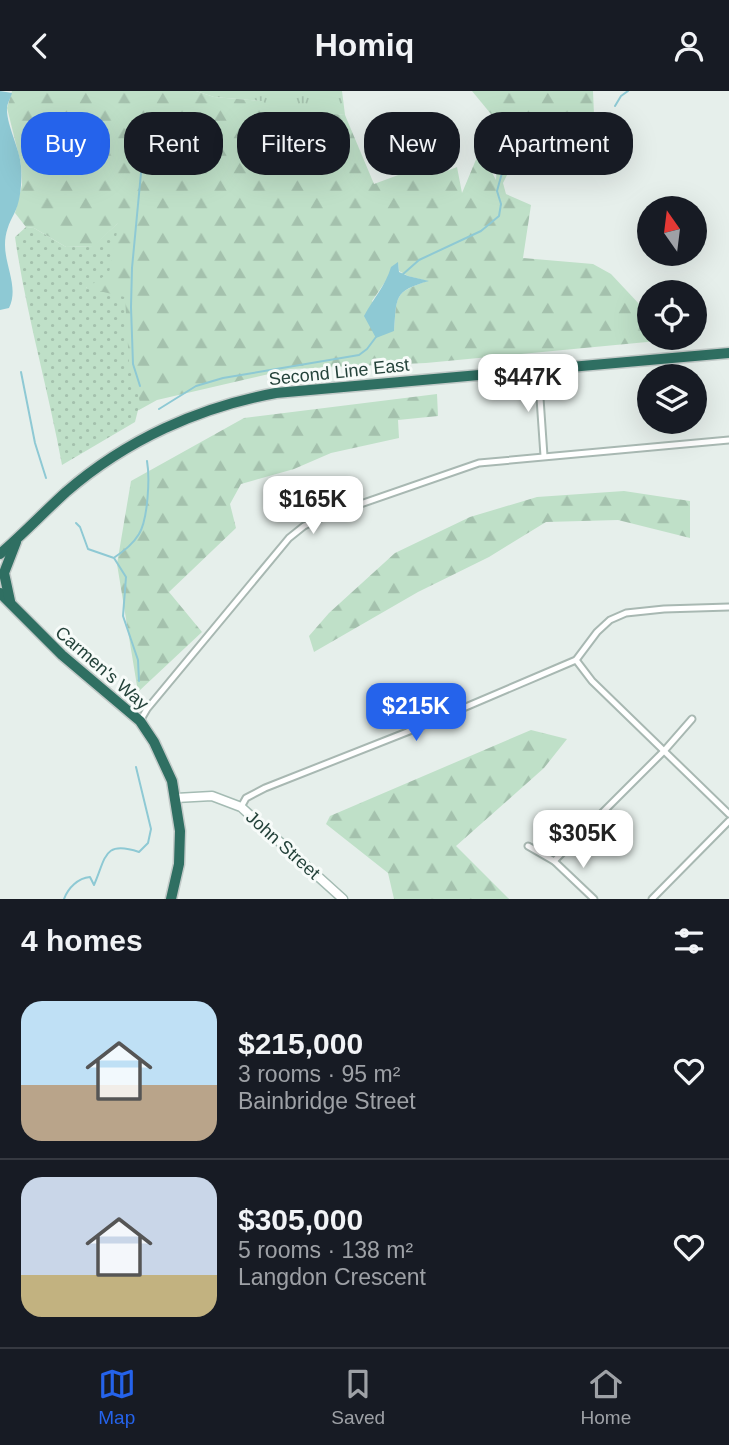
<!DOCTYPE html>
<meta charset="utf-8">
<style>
:root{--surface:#171b24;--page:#20242c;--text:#f1f3f6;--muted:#9ea1a6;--line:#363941;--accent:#2563eb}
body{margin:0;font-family:Helvetica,sans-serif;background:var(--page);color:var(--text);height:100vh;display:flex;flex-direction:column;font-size:26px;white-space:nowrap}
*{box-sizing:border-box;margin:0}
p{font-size:23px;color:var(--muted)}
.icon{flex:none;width:38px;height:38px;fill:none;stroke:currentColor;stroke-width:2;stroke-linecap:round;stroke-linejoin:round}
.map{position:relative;height:808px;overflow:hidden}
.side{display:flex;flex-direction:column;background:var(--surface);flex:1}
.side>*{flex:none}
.top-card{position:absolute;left:21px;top:21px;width:688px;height:63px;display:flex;gap:14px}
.needle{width:46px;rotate:346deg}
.tools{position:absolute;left:637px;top:105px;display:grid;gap:14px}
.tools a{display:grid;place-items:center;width:70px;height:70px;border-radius:50%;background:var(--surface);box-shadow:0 7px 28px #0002;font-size:35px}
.price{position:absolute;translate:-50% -60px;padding:0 16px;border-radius:14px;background:#fff;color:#222;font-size:23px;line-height:46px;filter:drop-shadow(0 2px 4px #0008)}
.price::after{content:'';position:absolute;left:50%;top:42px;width:21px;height:16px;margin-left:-10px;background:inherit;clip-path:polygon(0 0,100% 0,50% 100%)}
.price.current{background:var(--accent);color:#fff}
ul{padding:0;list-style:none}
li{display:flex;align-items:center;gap:21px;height:175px;padding:0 21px}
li+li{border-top:2px solid var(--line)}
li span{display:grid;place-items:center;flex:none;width:196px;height:140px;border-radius:21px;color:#555}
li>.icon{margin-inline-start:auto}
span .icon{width:84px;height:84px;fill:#fffc;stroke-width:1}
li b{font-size:30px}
h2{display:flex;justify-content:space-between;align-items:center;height:84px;padding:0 21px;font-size:30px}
.chip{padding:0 24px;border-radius:28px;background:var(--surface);box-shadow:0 7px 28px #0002;font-size:24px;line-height:63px}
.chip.current{background:var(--accent);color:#fff}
header{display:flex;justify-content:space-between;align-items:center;height:91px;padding:0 21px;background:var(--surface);font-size:32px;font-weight:600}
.menu{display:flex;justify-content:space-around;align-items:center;height:98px;border-top:2px solid var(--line);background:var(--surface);font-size:19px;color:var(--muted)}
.menu a{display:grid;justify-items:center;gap:4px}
.menu .current{color:var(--accent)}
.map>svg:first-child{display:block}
.grass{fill:url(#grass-tufts)}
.forest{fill:url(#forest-firs);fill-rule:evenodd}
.park{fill:url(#park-dots)}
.water{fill:#8ec9d4}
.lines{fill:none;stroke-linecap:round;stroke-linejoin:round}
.stream{stroke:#8ec9d4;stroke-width:2}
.street-casing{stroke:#a8b8b2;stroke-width:9}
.secondary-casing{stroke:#a4bbb3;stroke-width:11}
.highway-casing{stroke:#c2cac8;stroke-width:13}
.street{stroke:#fff;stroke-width:5}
.secondary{stroke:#fff;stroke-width:8}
.highway{stroke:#2f6f62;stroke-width:10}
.labels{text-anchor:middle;stroke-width:6;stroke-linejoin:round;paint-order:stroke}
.street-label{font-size:18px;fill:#24423a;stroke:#f7fbf9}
</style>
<header><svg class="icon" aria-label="back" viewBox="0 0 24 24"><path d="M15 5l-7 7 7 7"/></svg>Homiq<svg class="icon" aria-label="person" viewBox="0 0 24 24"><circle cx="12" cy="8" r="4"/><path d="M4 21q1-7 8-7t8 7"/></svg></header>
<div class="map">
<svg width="729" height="808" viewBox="0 0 729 808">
<defs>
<pattern id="grass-tufts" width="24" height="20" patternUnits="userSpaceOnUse" patternTransform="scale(1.75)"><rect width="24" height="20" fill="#bfe0c8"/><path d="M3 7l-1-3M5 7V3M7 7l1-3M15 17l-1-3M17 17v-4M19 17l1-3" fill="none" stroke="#a4c1ad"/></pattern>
<pattern id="forest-firs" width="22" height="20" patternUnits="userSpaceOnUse" patternTransform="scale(1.75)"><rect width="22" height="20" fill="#bfe0c8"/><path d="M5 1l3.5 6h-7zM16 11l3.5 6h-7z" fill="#a4c1ad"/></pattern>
<pattern id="park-dots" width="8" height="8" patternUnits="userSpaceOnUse" patternTransform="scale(1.75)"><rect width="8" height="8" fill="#bfe0c8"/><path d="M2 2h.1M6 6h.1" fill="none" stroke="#a4c1ad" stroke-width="1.8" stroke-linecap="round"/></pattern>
</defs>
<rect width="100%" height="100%" fill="#e6efeb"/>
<path class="grass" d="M196,0H342L345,24L334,23C324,45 314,64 286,61L289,31L261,10L214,6Z"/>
<g class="forest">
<path d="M12,0H196L214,6L261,10L277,17L289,31L286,61L299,62L324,47L334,23L345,24L374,93L401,83H439L457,76L462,102L480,59L496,89L497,72L507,50L525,48L503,92L506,103L531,114L523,167L593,173L611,183L641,215L649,216V247H689L426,272L290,278L157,309L139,319L105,324L86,198L118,132L94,155L66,156L34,137L26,136L15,122L22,94L21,73L7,17ZM398,172L399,180L408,185L427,190C393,202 397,205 394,240L372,210Z"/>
<polygon points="472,0 593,0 594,24 495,28"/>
<polygon points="437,303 438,325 398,329 399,347 331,362 294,378 241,393 230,413 236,437 169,501 202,541 138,601 117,473 131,390 244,327"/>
<polygon points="624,400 690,410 690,447 618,429 546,431 489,466 418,501 314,561 309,545 329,522 395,462 470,426 537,406"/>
<polygon points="531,639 567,648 544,677 456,755 509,808 394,808 388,782 326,733 330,725"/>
</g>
<path class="park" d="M119,131L109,182L86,197L125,206L129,272L140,311L135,331L62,374C48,297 26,223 15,146L26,136L34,137L66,156L93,155Z"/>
<g class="water">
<path d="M0,0L12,2C11,6 7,13 7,17C6,33 20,58 21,75C22,90 21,110 14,123C9,132 5,142 5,154C5,175 19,197 9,217L0,219Z"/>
<path d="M398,171L399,181L408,185L429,190C393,200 397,206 394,240L376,247L364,225C373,208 386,194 391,176Z"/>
</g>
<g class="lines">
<g class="stream">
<polyline points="615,15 621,5 628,0"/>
<polyline points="402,184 419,169 481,140 499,125 501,113 497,100 505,71 538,52 598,44"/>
<polyline points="21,281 35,352 46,387"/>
<polyline points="140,295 133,273 131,216 132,177 141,82"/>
<polyline points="159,318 196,295 223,287 359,264 367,258 376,246"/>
<polyline points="76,432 80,436 88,458 114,467 126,486 123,525 138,569 139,590"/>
<path d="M115,466C125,459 133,453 139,443C148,428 150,387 147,370"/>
<path d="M64,808C68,797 78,787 90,786L94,794C106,767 103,749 139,761L148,752L151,738L136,676"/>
</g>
<g class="street-casing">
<g id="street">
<polyline points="538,278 544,365"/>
<polyline points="576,569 592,590 729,723"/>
<polyline points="140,630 147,618 289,447 304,435 323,426 479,372 729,349"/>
<polyline points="241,716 246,707 265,697 407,641 576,569 597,541 610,529 626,522 664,518 729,516"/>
<polyline points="528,755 554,770 594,808"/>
<polyline points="554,770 664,660 692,628"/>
<polyline points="652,808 729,730"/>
</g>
</g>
<g class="secondary-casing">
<polyline id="secondary" points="176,707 212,705 241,716 343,808"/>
</g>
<g class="highway-casing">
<g id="highway">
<path d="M0,463C23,443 44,421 66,401C126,349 199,316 276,302L729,262"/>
<polyline points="0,502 62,564 140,630 154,651 172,690 180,740 179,773 171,808"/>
<polyline points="10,510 4,482 16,451"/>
</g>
</g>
<use href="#street" class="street"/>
<use href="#secondary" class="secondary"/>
<use href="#highway" class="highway"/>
</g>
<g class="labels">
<g class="street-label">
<text transform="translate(339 281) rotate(-6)" y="6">Second Line East</text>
<text transform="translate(102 577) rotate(41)" y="6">Carmen's Way</text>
<text transform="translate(283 754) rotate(42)" y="6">John Street</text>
</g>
</g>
</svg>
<div class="tools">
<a><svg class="needle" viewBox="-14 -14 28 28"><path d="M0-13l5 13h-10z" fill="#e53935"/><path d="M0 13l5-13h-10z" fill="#9ea1a6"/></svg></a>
<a><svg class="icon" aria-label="locate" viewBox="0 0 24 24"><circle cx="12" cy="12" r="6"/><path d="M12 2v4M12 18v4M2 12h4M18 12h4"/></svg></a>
<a><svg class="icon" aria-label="layers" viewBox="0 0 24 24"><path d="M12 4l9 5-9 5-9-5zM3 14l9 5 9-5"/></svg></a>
</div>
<b class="price" style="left:528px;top:323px">$447K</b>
<b class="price" style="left:313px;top:445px">$165K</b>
<b class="price current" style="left:416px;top:652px">$215K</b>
<b class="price" style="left:583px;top:779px">$305K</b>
<div class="top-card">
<a class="chip current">Buy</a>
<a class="chip">Rent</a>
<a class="chip">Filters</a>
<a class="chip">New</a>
<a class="chip">Apartment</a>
</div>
</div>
<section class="side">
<h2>4 homes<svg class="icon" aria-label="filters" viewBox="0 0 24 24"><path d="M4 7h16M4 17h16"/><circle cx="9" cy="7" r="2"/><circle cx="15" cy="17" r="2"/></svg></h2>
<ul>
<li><span style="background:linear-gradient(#bfe0f5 60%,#b9a48a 0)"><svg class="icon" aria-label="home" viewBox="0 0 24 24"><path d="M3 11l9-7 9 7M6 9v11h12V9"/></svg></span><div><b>$215,000</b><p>3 rooms · 95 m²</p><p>Bainbridge Street</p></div><svg class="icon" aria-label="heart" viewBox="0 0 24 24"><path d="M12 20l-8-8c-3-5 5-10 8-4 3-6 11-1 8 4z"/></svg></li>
<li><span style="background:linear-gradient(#c9d6e8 70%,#c2b280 0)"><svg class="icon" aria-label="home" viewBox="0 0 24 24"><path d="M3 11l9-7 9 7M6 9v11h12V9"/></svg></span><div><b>$305,000</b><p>5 rooms · 138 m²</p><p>Langdon Crescent</p></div><svg class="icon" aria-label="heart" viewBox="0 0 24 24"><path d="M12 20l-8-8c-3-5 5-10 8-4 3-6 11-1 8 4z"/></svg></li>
</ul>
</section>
<nav class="menu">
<a class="current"><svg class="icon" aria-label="map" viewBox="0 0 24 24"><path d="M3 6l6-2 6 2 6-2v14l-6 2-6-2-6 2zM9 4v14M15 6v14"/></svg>Map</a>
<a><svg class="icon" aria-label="saved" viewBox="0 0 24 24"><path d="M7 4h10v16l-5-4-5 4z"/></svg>Saved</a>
<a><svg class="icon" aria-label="home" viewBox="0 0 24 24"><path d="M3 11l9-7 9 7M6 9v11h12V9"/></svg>Home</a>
</nav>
